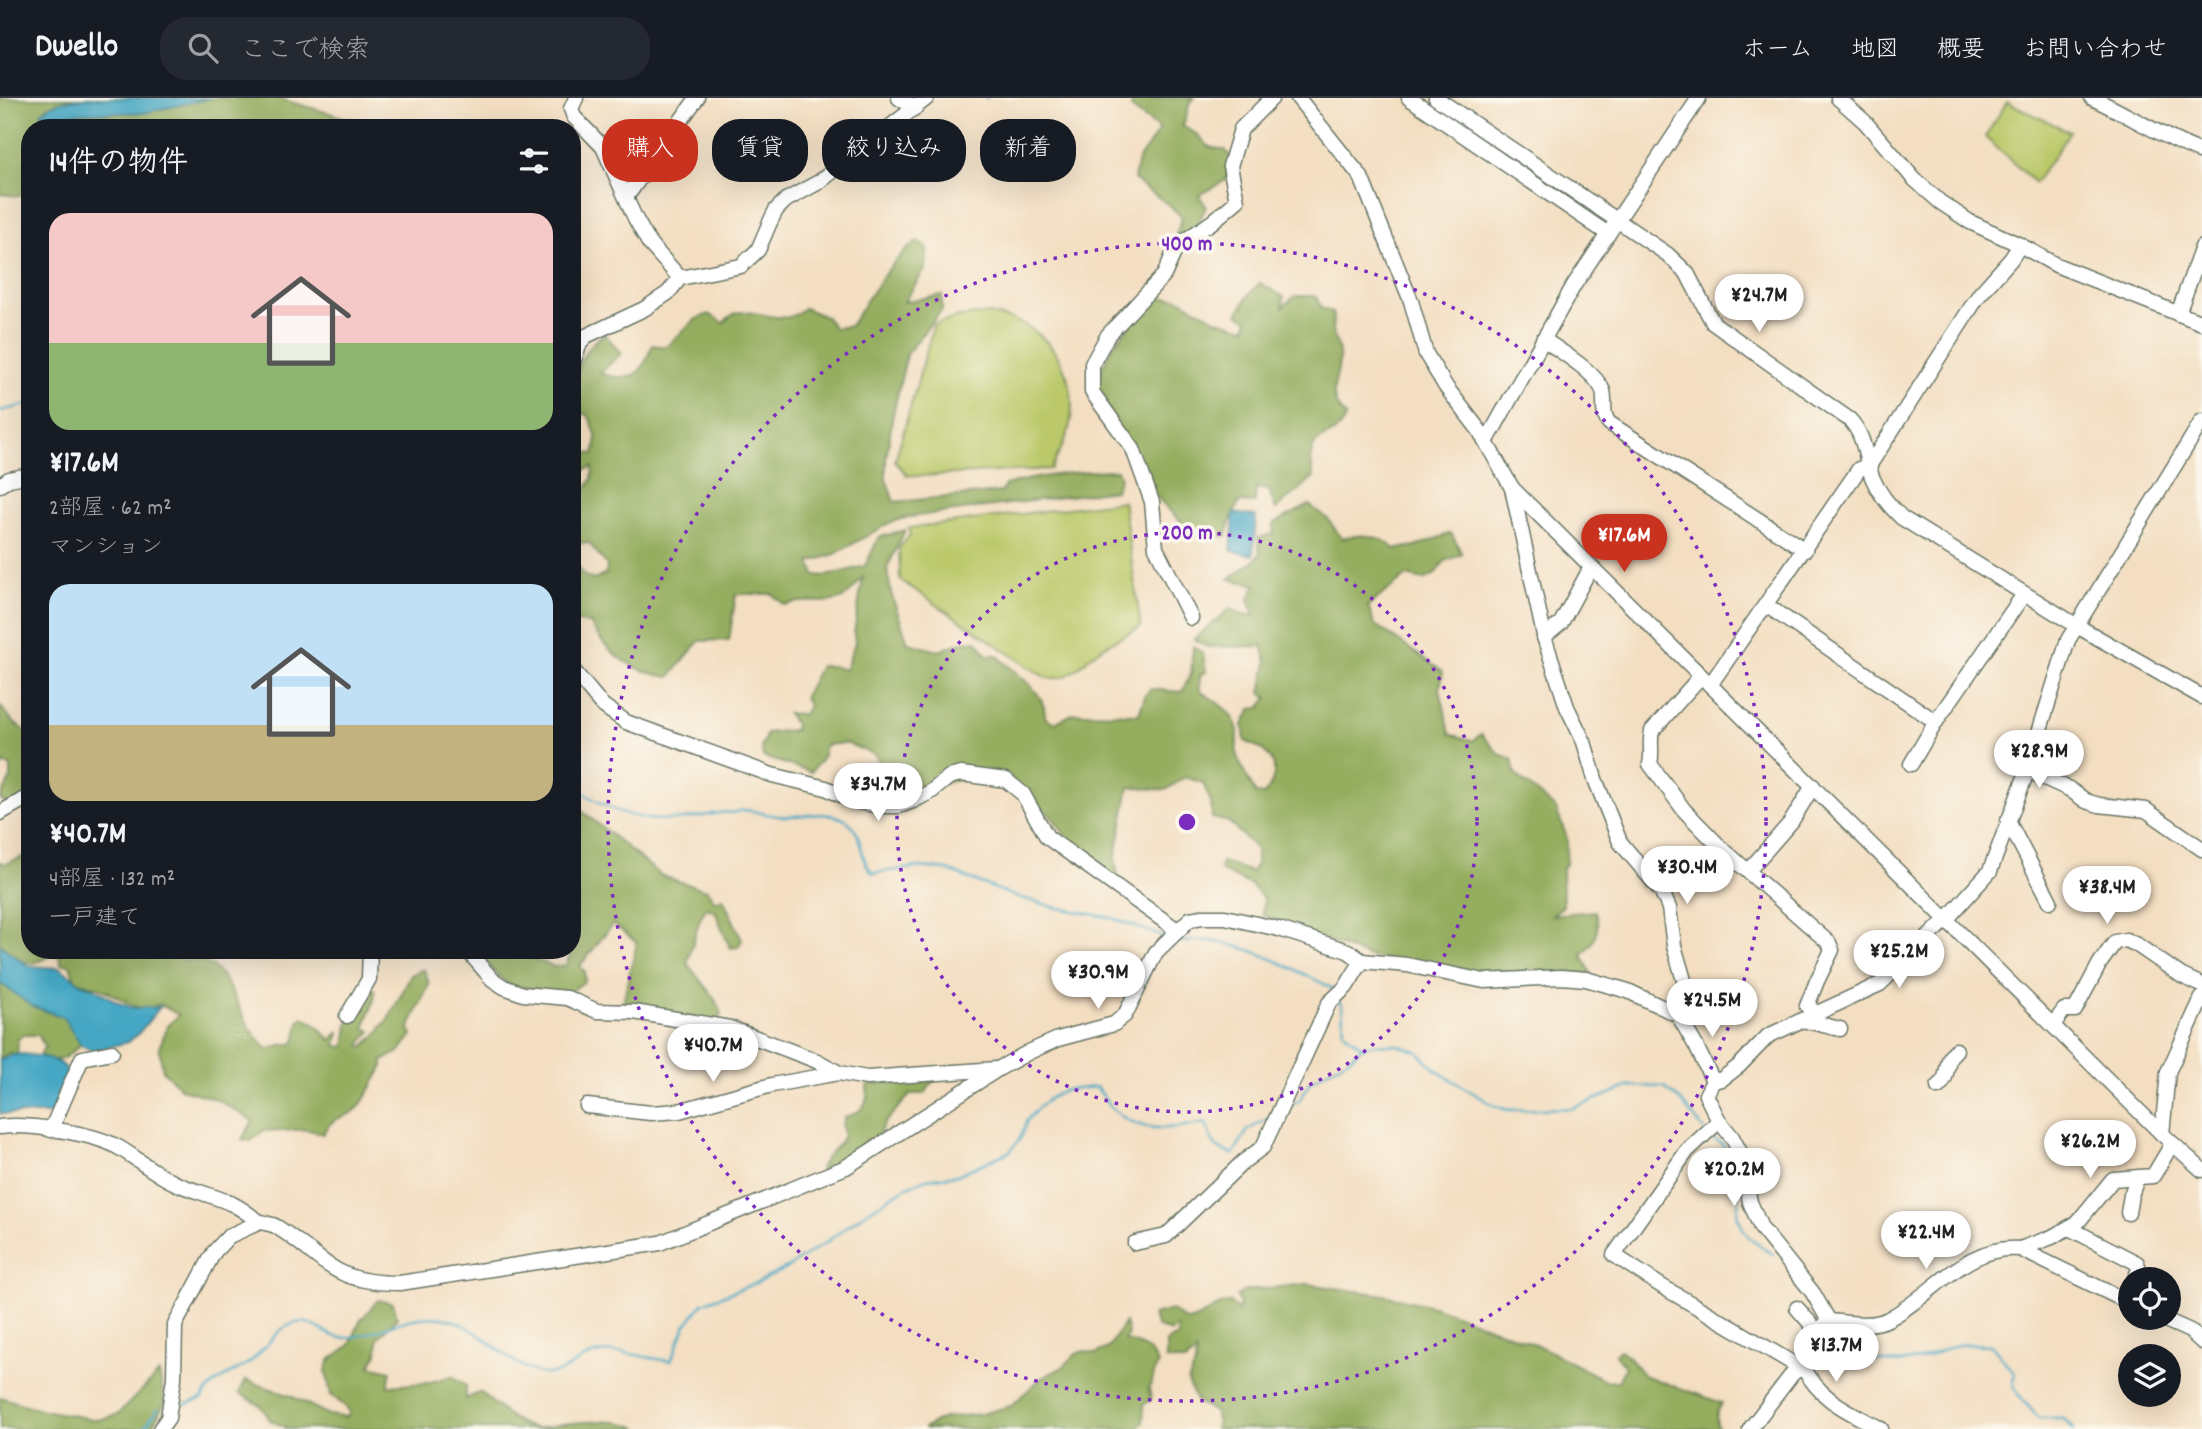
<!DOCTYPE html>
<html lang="ja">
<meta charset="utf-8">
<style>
:root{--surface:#171b24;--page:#242831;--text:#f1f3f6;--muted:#9ea1a6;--line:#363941;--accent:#c8321e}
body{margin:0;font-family:Dekko,"Klee One",sans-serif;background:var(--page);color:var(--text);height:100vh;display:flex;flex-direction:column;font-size:26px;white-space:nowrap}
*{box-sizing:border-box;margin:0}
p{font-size:23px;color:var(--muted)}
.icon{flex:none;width:38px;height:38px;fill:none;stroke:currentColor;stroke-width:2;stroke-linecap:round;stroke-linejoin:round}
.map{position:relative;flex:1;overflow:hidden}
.details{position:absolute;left:21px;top:21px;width:560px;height:840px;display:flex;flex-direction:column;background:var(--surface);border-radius:28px;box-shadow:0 7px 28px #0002}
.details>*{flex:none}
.guide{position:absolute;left:602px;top:21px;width:665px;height:63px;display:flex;gap:14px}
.buttons{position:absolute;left:2118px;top:1169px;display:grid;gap:14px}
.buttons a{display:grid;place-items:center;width:63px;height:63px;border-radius:50%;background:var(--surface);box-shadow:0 7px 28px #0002;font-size:35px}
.price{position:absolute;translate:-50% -60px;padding:0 16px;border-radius:24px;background:#fff;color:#222;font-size:23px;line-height:46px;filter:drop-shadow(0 2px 4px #0008)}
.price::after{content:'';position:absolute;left:50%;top:42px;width:21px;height:16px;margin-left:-10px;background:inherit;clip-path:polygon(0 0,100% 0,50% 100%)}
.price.active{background:var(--accent);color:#fff}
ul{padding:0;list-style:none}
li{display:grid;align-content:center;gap:14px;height:371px;padding:0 28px}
li span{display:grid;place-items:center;height:217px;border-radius:21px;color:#555}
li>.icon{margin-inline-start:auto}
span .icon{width:126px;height:126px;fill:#fffc;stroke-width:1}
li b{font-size:30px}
h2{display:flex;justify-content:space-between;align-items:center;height:84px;padding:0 28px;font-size:30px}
.tag{padding:0 24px;border-radius:28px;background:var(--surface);box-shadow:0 7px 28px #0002;font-size:24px;line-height:63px}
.tag.active{background:var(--accent);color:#fff}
header{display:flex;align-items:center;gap:42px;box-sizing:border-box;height:98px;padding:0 35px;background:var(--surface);border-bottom:2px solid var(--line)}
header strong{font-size:33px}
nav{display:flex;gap:38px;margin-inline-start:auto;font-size:24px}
.search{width:490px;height:63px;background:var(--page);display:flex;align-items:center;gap:18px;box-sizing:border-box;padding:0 24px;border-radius:28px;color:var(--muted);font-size:26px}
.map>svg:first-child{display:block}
.green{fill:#bbc96b;stroke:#6d8350;stroke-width:2}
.forest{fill:#94ad5f;stroke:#5a754a;stroke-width:2}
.water{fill:#44a7c4;stroke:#32727c;stroke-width:2}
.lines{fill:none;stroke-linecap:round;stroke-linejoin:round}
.stream{stroke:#44a7c4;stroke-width:2.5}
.minor-casing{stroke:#697565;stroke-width:17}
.minor{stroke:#fff;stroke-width:14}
.ring{fill:none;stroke:#7b2cbf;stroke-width:3.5;stroke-dasharray:3.5 7}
.centre{fill:#7b2cbf;stroke:#fbf7ec;stroke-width:3.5}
.ring-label{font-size:21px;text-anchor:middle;font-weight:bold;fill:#7b2cbf;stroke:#fbf7ec;stroke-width:7;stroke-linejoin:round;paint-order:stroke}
</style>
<header>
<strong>Dwello</strong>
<div class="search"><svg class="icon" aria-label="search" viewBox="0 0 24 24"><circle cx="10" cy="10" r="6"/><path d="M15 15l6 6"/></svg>ここで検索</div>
<nav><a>ホーム</a><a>地図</a><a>概要</a><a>お問い合わせ</a></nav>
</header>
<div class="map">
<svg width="2202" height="1331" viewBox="0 0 2202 1331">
<rect width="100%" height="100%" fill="#fbf7ec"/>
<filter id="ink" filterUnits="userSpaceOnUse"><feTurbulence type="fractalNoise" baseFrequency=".0143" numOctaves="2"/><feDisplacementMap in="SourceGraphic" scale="14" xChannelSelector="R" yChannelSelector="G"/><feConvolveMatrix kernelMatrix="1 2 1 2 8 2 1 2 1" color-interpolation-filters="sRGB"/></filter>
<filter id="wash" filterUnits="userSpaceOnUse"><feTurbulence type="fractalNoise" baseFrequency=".00686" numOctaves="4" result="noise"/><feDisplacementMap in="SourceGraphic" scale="28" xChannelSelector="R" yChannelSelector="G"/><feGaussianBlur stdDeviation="1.57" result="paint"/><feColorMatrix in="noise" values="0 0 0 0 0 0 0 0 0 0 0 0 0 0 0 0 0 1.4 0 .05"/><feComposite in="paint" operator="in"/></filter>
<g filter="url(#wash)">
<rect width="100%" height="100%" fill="#f3dec1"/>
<g class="green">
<polygon points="2007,4 2070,34 2035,85 1985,39"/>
<path d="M989,216C997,218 1007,219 1016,223C1058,240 1080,287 1069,331C1065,345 1057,359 1051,371L920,378L907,377L895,363L934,226L959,219Z"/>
<path d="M1123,403L1141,529C1127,536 1112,543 1100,551C1080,565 1073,583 1046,580L900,482L899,450L910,437L909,430Z"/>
</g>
<g class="forest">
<polygon points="0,0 277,0 381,30 30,30 30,99 0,96"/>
<path d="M1133,0H1194L1190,4L1183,28L1198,37L1209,49L1225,52L1235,63L1226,82L1199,97L1206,108L1195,133L1174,142L1182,120C1170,104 1149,95 1134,81L1138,62L1160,31L1131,10Z"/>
<path d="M917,143L927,150L926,170L904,204L942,197V212L907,255L893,316L886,361V381L894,404L1002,394L1005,387C1042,377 1079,373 1117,372L1120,380L1115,392L909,419L891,424L835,456L810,464L815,477L826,478L865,468L879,439L905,432L887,470L891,495L908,545L939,553L962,544L977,543L987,557H997C1014,577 1046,590 1045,620L1055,625L1074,615L1139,616L1145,598L1150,591L1182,594L1191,576L1193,548L1203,556L1206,574L1200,577V593C1214,602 1235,614 1238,633C1239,641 1235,647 1237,655C1240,669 1249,683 1256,696L1264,697C1274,685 1280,668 1266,655C1261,650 1252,646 1245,643L1243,627L1251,611L1260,610L1268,600L1261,595L1267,564L1262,548L1207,549L1194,541L1231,510L1243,517H1254L1249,500L1256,487L1229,481L1255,462L1260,455L1258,440L1274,436L1273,426L1309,407L1328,421L1342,441C1360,435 1381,436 1394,451L1417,448L1451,435L1462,456L1445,463L1434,477L1424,482L1406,478L1368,508L1374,526L1443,574L1440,591L1450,636L1473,643L1481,636L1499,656L1512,661L1515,676L1556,711L1567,740L1566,766L1562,772L1563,808L1552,817L1595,813C1601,832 1596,843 1582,857L1591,875L1479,878L1366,858L1262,817L1264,801L1251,787L1220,772L1222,764L1252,774L1256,767V751L1229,724L1212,720L1211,704L1203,685L1185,679L1166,692L1129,689L1115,762L1119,783L1075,750L1051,718L1023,692L990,678L953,683L920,693L896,689L875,657L846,645L825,647L822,660L811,674L763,659L761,649L767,635L794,632L795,626L787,615L802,617L809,608L804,599L820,568H832L845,572L855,545L854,535L863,479C856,487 848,500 837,502C820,507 804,500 785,507L772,496H736L729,542L699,543L670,579C635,575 606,556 590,525L576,524L572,519V463L585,478L594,482L606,476L607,467L589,445H572V415L592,381L593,369L577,374L572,369V350L579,345L585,355L594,356C599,341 595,331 588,317L572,312C572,284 579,250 605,236L621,256L600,275C613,280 634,283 643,268C647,262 649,253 653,247L666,249L696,221L709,216L724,225C739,201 768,224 789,219C794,218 800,213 804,210L826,219L834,230L850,228C870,198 888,165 917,143Z"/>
<path d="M1260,185L1284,199L1283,209L1295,198H1316L1321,210L1332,214C1334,221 1333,223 1332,230C1332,238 1339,247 1339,256C1341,280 1322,298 1346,318C1337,348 1301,328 1314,379L1276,411L1269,392L1256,390L1255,405L1239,404L1229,426L1227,438H1194L1154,396L1094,286L1112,249L1152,200H1178L1217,222L1246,230L1248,222L1238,216L1249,196Z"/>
<polygon points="0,608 14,625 30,636 30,695 8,706 0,701 11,680 11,669 4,665 0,671"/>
<polygon points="572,705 662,778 707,792 715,803 723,800 742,842 738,849 730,850 715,813 706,810 700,821 687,865 714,900 722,916 717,923 622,908 637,845 613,826 580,868 585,874 585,883 567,896 509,888 473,852 509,852 555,869 566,867 574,848"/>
<path d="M30,756V852H171L185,863C225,856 234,905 250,930C255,938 262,945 268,952L283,946H293L296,941L299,924L303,919L314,925L331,942L339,934L336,948L345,949L348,926L369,893L374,891C377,904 367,916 365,930L371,933L360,947L363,949C387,930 398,903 411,877L424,871L429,886L409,931L412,937L399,954L383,963V969C375,982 368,997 359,1009C348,1022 333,1015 323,1036C298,1026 286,1037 264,1032L251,1043L242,1041L253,1023L216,1001L182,991L163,973L159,950L168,927L179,917L159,906L149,912L136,909L99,889L75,883L70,867L61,866L60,859L52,856C33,872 13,864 0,845V764L5,766Z"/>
<path d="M0,870L75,923L84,943C66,960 63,966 38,960L45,948L38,937H23L18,941L17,959L10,954L0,961Z"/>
<path d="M935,979L925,996H911L885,1024L876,1041H867L848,1062L820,1073C822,1059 837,1051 844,1038L842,1027L845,1019C863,1014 869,1006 867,987Z"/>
<path d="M1307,1186L1384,1197L1433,1208L1535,1246L1607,1283L1618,1284L1625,1269L1615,1256L1620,1252L1633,1263L1643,1277L1722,1305C1717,1314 1714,1321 1719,1331H1215L1218,1323L1214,1314L1196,1303L1188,1284L1195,1267L1196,1254L1185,1264L1166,1261V1244L1178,1238L1177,1229L1171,1234L1156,1228L1153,1217L1172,1212L1186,1223C1203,1222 1215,1204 1231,1205L1238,1213L1240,1207L1237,1198L1245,1193Z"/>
<path d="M378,1202L393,1205L397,1220L378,1240L377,1256L370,1268L391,1273L388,1288L427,1285L452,1278L466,1287V1301L480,1294C495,1306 514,1327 535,1330C543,1331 554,1327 562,1326C580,1324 625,1320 638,1331H285L286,1329L271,1323L260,1307L239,1295L246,1282L291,1298L329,1317L345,1319L350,1316L346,1309L331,1297L326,1272L330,1262L350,1247L360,1223Z"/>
<path d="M1125,1224L1128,1236L1124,1243C1139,1245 1153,1252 1158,1266C1153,1274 1154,1282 1149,1290L1151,1301L1144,1307L1143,1325L1136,1331H923L943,1320L981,1316L1011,1308L1040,1281L1063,1269L1076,1256L1084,1253L1096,1256L1109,1249Z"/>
<polygon points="159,1275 165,1305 150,1331 0,1331 0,1299 43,1312 98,1322 118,1316"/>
</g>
<g class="water">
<path d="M88,0H211L144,15H81L46,19L41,16C51,2 73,2 88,0Z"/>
<polygon points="1234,415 1256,418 1253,457 1231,453"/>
<polygon points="0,847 29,868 60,870 82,886 94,890 119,905 133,910 160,909 138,936 128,944 93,953 81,947 63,919 32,908 0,885"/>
<path d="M22,956C39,958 61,959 69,976L54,1012L49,1016H0V962L11,957Z"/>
</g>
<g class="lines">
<g class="stream">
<polyline points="986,0 987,0"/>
<polyline points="0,313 30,306"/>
<path d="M572,687C599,707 630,722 664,722C684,723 705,717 725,714C734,717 737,712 746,712C756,713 767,717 778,718C799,720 828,710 847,723C865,735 857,760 873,775L920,769L947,772L1014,798L1058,810L1112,820L1164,839"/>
<path d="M1173,843C1186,845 1199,841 1212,843C1255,849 1291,870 1330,889L1333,893"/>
<polyline points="1338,902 1342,908 1344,934 1362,949"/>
<polyline points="1287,1009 1300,1002 1310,983 1350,960 1362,949 1374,946 1397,947 1417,953 1437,973 1495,1008 1508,1012 1573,1010 1630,988 1664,989 1681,1003 1704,1032"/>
<polyline points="1710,1039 1723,1047 1731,1057 1739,1097 1737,1117 1744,1133 1753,1143 1773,1156"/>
<polyline points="1799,1188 1813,1209"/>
<path d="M1829,1232C1847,1259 1885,1270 1917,1262C1931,1259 1944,1250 1958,1247C1968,1245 1981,1247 1991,1247L2015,1276C2008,1290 2027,1306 2036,1317L2041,1320H2063L2074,1331"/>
<path d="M185,1306L202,1301C214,1279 233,1277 251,1263C265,1252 277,1229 295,1225C314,1220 325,1240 344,1240C380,1238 407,1212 447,1221C483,1229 506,1268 543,1276C561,1279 576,1262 592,1257C615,1249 647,1261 671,1263L685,1228L703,1205L758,1184L785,1171L824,1146L865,1115L907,1089L926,1081L957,1077L1009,1054L1020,1041L1027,1022L1038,1010L1050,1000L1066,992L1096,989C1103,996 1106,1004 1113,1011C1140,1037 1173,1031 1206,1025C1212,1044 1212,1051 1233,1056L1248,1032L1272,1018"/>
<polyline points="143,1331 158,1311"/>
</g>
</g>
</g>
<g filter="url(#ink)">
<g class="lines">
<g class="minor-casing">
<g id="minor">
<polyline points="576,0 571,11 574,19 603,49 635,120 649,145 680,180"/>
<polyline points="899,0 915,10"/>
<polyline points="1298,0 1361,79 1411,203 1426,256 1446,289 1479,332 1512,390 2162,1036 2202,1072"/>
<polyline points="1409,0 1608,136"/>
<path d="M1436,0L1667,156L1687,175L1713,225L1850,322C1865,338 1865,359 1872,379C1879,396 1889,408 1902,420L2077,528L2202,599"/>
<polyline points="1838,0 1865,24 1914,81 1940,104 1970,124 2020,147 2056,167 2202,225"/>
<path d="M2092,0C2129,17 2164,40 2202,54"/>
<polyline points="627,98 697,0"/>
<polyline points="2178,216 2202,149"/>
<path d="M1543,241C1560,253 1596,274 1603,293C1606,305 1601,315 1609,325L1805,452"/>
<polyline points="572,268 579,247 586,238 644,211 668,195 680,180 741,168 758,152 770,124 776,112 786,102 819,84 927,0"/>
<polyline points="1486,344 1574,187 1699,0"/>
<polyline points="0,387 9,381 30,377"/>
<polyline points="1512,390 1545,542 1567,609 1584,644 1595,681 1620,744 1662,794 1669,810 1674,848 1686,889 1678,917"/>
<polyline points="1766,507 1936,624"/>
<polyline points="1191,520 1156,450 1152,404 1133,351 1092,294 1092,266 1108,237 1164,177 1177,148 1212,124 1237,103 1230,68 1241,31 1272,0"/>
<polyline points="1544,539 1561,525 1591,469"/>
<polyline points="572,571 602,607 626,624 772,677 826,690 853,703 880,708 899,708 913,703 932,693 949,679 961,676 1006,682 1023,696 1047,739 1177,832"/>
<path d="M1701,578L1652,633C1649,645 1653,653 1650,666L1684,712L1718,747L1829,845L1832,852L1817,883L1807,908L1818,916"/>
<polyline points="1710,587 1859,371 1869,368 1979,197 2011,161 2020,147"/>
<polyline points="1911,666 1937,622 2024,496"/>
<polyline points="2027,672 2069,691 2086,703 2099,707 2146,712 2202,751"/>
<polyline points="0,715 30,698"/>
<polyline points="2008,723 2050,803"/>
<polyline points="1748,773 1791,724 1813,688"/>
<polyline points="467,852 492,881 504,889 523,896 567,900 597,913 634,914 730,930 817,963 839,975 867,980 997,971"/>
<polyline points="347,918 369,881 370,852"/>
<polyline points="1802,922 1840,931"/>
<polyline points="2053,927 2064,912 2075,912 2100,865 2115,844 2126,842 2137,847 2182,878 2202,887"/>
<polyline points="1713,983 1722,981 1739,968 1768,938 1880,886 1946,822 1990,773 2025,679 2068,542 2202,323"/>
<polyline points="1713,983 1706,997 1719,1023 1732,1039 1741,1056 1750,1104 1761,1130 1813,1195 1829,1223"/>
<path d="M1938,989C1952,977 1942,964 1956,952"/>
<polyline points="587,1008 651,1015 679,1013 772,987 839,975"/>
<polyline points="1719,1023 1687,1053 1614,1157 1663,1189 1801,1270"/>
<path d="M0,1029C27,1025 91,1035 116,1048C136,1059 153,1075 175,1085C193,1093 212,1097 230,1105C240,1109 248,1116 257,1122C263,1126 271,1125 277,1129C328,1162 331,1185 400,1185L660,1145L846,1069L998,971L1029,954L1058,941L1114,926L1125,917L1156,854L1190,821L1202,819H1225L1279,831L1348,853L1362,863L1407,867L1484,883L1561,879L1586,881L1628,893L1678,917L1696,948L1713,983"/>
<polyline points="51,1032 82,960 112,954"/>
<polyline points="2162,1036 2168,974 2202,900"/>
<polyline points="2128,1115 2131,1097 2137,1081"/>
<polyline points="2069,1130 2137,1165 2139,1171 2135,1181"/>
<polyline points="1135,1145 1166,1138 1243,1064 1263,1049 1329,905 1346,889 1362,863"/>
<polyline points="2020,1151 2052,1139 2077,1125 2113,1081 2153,1078 2172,1046"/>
<polyline points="1797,1210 1817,1233"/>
<polyline points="2161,1220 2190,1233 2202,1244"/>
<polyline points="160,1331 168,1320 174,1280 175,1227 214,1154 229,1138 260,1124"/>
<polyline points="1750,1331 1793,1275 1803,1269"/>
<path d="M1881,1331C1847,1312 1822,1304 1803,1269L1815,1235L1829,1223C1846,1224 1872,1230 1888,1221C1933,1198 1965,1146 2020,1151L2130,1205"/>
</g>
</g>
<use href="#minor" class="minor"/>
</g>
</g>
<g class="ring">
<circle cx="1187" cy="724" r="290"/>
<circle cx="1187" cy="724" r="579"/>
</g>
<circle cx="1187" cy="724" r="10" class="centre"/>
<g class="ring-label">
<text x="1187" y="152">400 m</text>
<text x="1187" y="441">200 m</text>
</g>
</svg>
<div class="buttons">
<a><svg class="icon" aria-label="locate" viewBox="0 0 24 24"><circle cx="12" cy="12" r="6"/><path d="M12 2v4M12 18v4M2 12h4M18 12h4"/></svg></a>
<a><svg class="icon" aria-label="layers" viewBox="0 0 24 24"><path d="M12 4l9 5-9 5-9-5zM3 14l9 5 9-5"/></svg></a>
</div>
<b class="price" style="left:1759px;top:236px">¥24.7M</b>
<b class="price active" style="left:1624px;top:476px">¥17.6M</b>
<b class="price" style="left:2039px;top:692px">¥28.9M</b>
<b class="price" style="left:878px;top:725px">¥34.7M</b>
<b class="price" style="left:1687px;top:808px">¥30.4M</b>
<b class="price" style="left:2107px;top:828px">¥38.4M</b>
<b class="price" style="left:1899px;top:892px">¥25.2M</b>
<b class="price" style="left:1098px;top:913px">¥30.9M</b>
<b class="price" style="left:1712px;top:941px">¥24.5M</b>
<b class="price" style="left:713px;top:986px">¥40.7M</b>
<b class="price" style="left:2090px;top:1082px">¥26.2M</b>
<b class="price" style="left:1734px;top:1110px">¥20.2M</b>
<b class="price" style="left:1926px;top:1173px">¥22.4M</b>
<b class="price" style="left:1836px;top:1286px">¥13.7M</b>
<div class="guide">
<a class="tag active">購入</a>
<a class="tag">賃貸</a>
<a class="tag">絞り込み</a>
<a class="tag">新着</a>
</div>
<section class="details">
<h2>14件の物件<svg class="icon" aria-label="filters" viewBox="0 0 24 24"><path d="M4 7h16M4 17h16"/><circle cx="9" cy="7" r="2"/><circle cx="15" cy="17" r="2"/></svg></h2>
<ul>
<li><span style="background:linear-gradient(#f6c9c9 60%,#8fb573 0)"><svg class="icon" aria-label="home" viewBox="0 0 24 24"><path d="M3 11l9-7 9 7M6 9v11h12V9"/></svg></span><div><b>¥17.6M</b><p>2部屋 · 62 m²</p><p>マンション</p></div></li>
<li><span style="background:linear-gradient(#bfe0f5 65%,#c2b280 0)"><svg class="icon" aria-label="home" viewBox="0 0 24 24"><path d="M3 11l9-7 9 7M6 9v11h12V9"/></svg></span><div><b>¥40.7M</b><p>4部屋 · 132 m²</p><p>一戸建て</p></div></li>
</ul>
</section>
</div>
